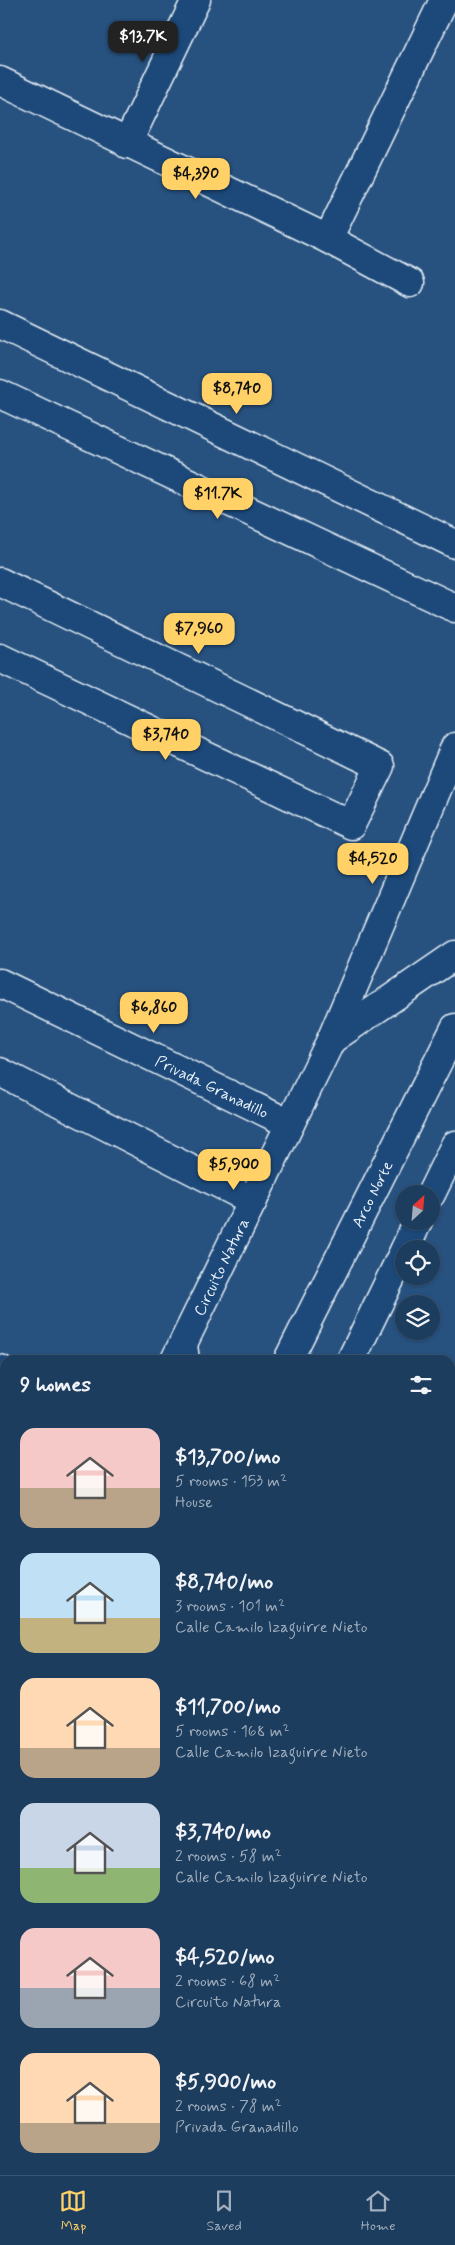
<!DOCTYPE html>
<meta charset="utf-8">
<style>
:root{--surface:#1d3d5f;--page:#2a4868;--text:#f1f3f6;--muted:#a0aebd;--line:#3b5674;--accent:#ffd166}
body{margin:0;font-family:Mynerve,sans-serif;background:var(--page);color:var(--text);height:100vh;display:flex;flex-direction:column;font-size:19px;white-space:nowrap}
*{box-sizing:border-box;margin:0}
p{font-size:16px;color:var(--muted)}
.icon{flex:none;width:28px;height:28px;fill:none;stroke:currentColor;stroke-width:2;stroke-linecap:round;stroke-linejoin:round}
.map{position:relative;flex:1;overflow:hidden}
.side{position:absolute;left:0px;top:1355px;width:455px;height:820px;display:flex;flex-direction:column;background:var(--surface);border-radius:15px 15px 0 0;box-shadow:0 1px 4px #0004,0 0 0 1px var(--line)}
.side>*{flex:none}
.needle{width:32px;rotate:26deg}
.buttons{position:absolute;left:395px;top:1185px;display:grid;gap:10px}
.buttons a{display:grid;place-items:center;width:45px;height:45px;border-radius:50%;background:var(--surface);box-shadow:0 1px 4px #0004,0 0 0 1px var(--line);font-size:25px}
.price{position:absolute;translate:-50% -42px;padding:0 11px;border-radius:10px;background:var(--accent);color:#111;font-size:16px;line-height:32px;filter:drop-shadow(0 1px 2px #0008)}
.price::after{content:'';position:absolute;left:50%;top:30px;width:15px;height:11px;margin-left:-8px;background:inherit;clip-path:polygon(0 0,100% 0,50% 100%)}
.price.selected{background:#222;color:#fff}
ul{padding:0;list-style:none}
li{display:flex;align-items:center;gap:15px;height:125px;padding:0 20px}
li span{display:grid;place-items:center;flex:none;width:140px;height:100px;border-radius:15px;color:#555}
li>.icon{margin-inline-start:auto}
span .icon{width:60px;height:60px;fill:#fffc;stroke-width:1}
li b{font-size:21px}
h2{display:flex;justify-content:space-between;align-items:center;height:60px;padding:0 20px;font-size:21px}
.tab-bar{display:flex;justify-content:space-around;align-items:center;height:70px;border-top:1px solid var(--line);background:var(--surface);font-size:14px;color:var(--muted)}
.tab-bar a{display:grid;justify-items:center;gap:2px}
.tab-bar .selected{color:var(--accent)}
.map>svg:first-child{display:block}
.lines{fill:none;stroke-linecap:round;stroke-linejoin:round}
.minor-casing{stroke:#e8f1f8;stroke-width:31}
.tertiary-casing{stroke:#e8f1f8;stroke-width:31}
.secondary-casing{stroke:#e8f1f8;stroke-width:31}
.primary-casing{stroke:#e8f1f8;stroke-width:31}
.minor{stroke:#1f4a7a;stroke-width:28}
.tertiary{stroke:#1f4a7a;stroke-width:28}
.secondary{stroke:#1f4a7a;stroke-width:28}
.primary{stroke:#1f4a7a;stroke-width:28}
.labels{text-anchor:middle;stroke-width:5;stroke-linejoin:round;paint-order:stroke}
.street-label{font-size:16px;fill:#e8f1f8;stroke:#1f4a7a}
</style>
<div class="map">
<svg width="455" height="2175" viewBox="0 0 455 2175">
<rect width="100%" height="100%" fill="#27517f"/>
<filter id="ink" filterUnits="userSpaceOnUse"><feTurbulence type="fractalNoise" baseFrequency=".02" numOctaves="2"/><feDisplacementMap in="SourceGraphic" scale="10" xChannelSelector="R" yChannelSelector="G"/><feConvolveMatrix kernelMatrix="1 2 1 2 8 2 1 2 1" color-interpolation-filters="sRGB"/></filter>
<g filter="url(#ink)">
<g class="lines">
<g class="minor-casing">
<g id="minor">
<polyline points="0,81 328,239 410,283"/>
<polyline points="127,144 196,0"/>
<polyline points="328,239 444,0"/>
<polyline points="0,324 455,544"/>
<polyline points="0,582 380,766 351,825 0,658"/>
<path id="s1" d="M0,983L290,1124"/>
<polyline points="0,1072 253,1201"/>
<polyline points="0,1369 5,1372"/>
<polyline points="0,1459 5,1461"/>
</g>
</g>
<g class="tertiary-casing">
<g id="tertiary">
<polyline points="0,394 455,608"/>
<path id="s2" d="M175,1360L331,1040L455,747"/>
<polyline points="450,1421 455,1411"/>
<polyline points="0,1723 5,1712"/>
<polyline points="86,2175 89,2170"/>
</g>
</g>
<g class="secondary-casing">
<g id="secondary">
<polyline points="0,1697 5,1699"/>
<polyline points="0,1767 5,1770"/>
<polyline points="450,1913 455,1915"/>
<polyline points="450,1985 455,1987"/>
</g>
</g>
<g class="primary-casing">
<g id="primary">
<polyline points="331,1040 455,955"/>
<polyline points="431,1194 455,1145"/>
<polyline points="405,1249 418,1221"/>
<polyline points="183,1345 185,1360"/>
<path id="s3" d="M288,1360L455,1028"/>
<polyline points="351,1360 404,1251"/>
<polyline points="0,1951 5,1940"/>
<polyline points="0,2083 5,2073"/>
<polyline points="25,2170 26,2175"/>
</g>
</g>
<use href="#minor" class="minor"/>
<use href="#tertiary" class="tertiary"/>
<use href="#secondary" class="secondary"/>
<use href="#primary" class="primary"/>
</g>
</g>
<g class="labels">
<g class="street-label">
<text dy="6" stroke="none"><textPath href="#s1" startOffset="236">Privada Granadillo</textPath></text>
<text dy="6" stroke="none"><textPath href="#s3" startOffset="186">Arco Norte</textPath></text>
<text dy="6" stroke="none"><textPath href="#s2" startOffset="104">Circuito Natura</textPath></text>
</g>
</g>
</svg>
<div class="buttons">
<a><svg class="needle" viewBox="-14 -14 28 28"><path d="M0-13l5 13h-10z" fill="#e53935"/><path d="M0 13l5-13h-10z" fill="#a0aebd"/></svg></a>
<a><svg class="icon" aria-label="locate" viewBox="0 0 24 24"><circle cx="12" cy="12" r="6"/><path d="M12 2v4M12 18v4M2 12h4M18 12h4"/></svg></a>
<a><svg class="icon" aria-label="layers" viewBox="0 0 24 24"><path d="M12 4l9 5-9 5-9-5zM3 14l9 5 9-5"/></svg></a>
</div>
<b class="price selected" style="left:143px;top:63px">$13.7K</b>
<b class="price" style="left:196px;top:200px">$4,390</b>
<b class="price" style="left:237px;top:415px">$8,740</b>
<b class="price" style="left:218px;top:520px">$11.7K</b>
<b class="price" style="left:199px;top:655px">$7,960</b>
<b class="price" style="left:166px;top:761px">$3,740</b>
<b class="price" style="left:373px;top:885px">$4,520</b>
<b class="price" style="left:154px;top:1034px">$6,860</b>
<b class="price" style="left:234px;top:1191px">$5,900</b>
<section class="side">
<h2>9 homes<svg class="icon" aria-label="filters" viewBox="0 0 24 24"><path d="M4 7h16M4 17h16"/><circle cx="9" cy="7" r="2"/><circle cx="15" cy="17" r="2"/></svg></h2>
<ul>
<li><span style="background:linear-gradient(#f6c9c9 60%,#b9a48a 0)"><svg class="icon" aria-label="home" viewBox="0 0 24 24"><path d="M3 11l9-7 9 7M6 9v11h12V9"/></svg></span><div><b>$13,700/mo</b><p>5 rooms · 153 m²</p><p>House</p></div></li>
<li><span style="background:linear-gradient(#bfe0f5 65%,#c2b280 0)"><svg class="icon" aria-label="home" viewBox="0 0 24 24"><path d="M3 11l9-7 9 7M6 9v11h12V9"/></svg></span><div><b>$8,740/mo</b><p>3 rooms · 101 m²</p><p>Calle Camilo Izaguirre Nieto</p></div></li>
<li><span style="background:linear-gradient(#ffd9b3 70%,#b9a48a 0)"><svg class="icon" aria-label="home" viewBox="0 0 24 24"><path d="M3 11l9-7 9 7M6 9v11h12V9"/></svg></span><div><b>$11,700/mo</b><p>5 rooms · 168 m²</p><p>Calle Camilo Izaguirre Nieto</p></div></li>
<li><span style="background:linear-gradient(#c9d6e8 65%,#8fb573 0)"><svg class="icon" aria-label="home" viewBox="0 0 24 24"><path d="M3 11l9-7 9 7M6 9v11h12V9"/></svg></span><div><b>$3,740/mo</b><p>2 rooms · 58 m²</p><p>Calle Camilo Izaguirre Nieto</p></div></li>
<li><span style="background:linear-gradient(#f6c9c9 60%,#9aa5b1 0)"><svg class="icon" aria-label="home" viewBox="0 0 24 24"><path d="M3 11l9-7 9 7M6 9v11h12V9"/></svg></span><div><b>$4,520/mo</b><p>2 rooms · 68 m²</p><p>Circuito Natura</p></div></li>
<li><span style="background:linear-gradient(#ffd9b3 70%,#b9a48a 0)"><svg class="icon" aria-label="home" viewBox="0 0 24 24"><path d="M3 11l9-7 9 7M6 9v11h12V9"/></svg></span><div><b>$5,900/mo</b><p>2 rooms · 78 m²</p><p>Privada Granadillo</p></div></li>
</ul>
</section>
</div>
<nav class="tab-bar">
<a class="selected"><svg class="icon" aria-label="map" viewBox="0 0 24 24"><path d="M3 6l6-2 6 2 6-2v14l-6 2-6-2-6 2zM9 4v14M15 6v14"/></svg>Map</a>
<a><svg class="icon" aria-label="saved" viewBox="0 0 24 24"><path d="M7 4h10v16l-5-4-5 4z"/></svg>Saved</a>
<a><svg class="icon" aria-label="home" viewBox="0 0 24 24"><path d="M3 11l9-7 9 7M6 9v11h12V9"/></svg>Home</a>
</nav>
